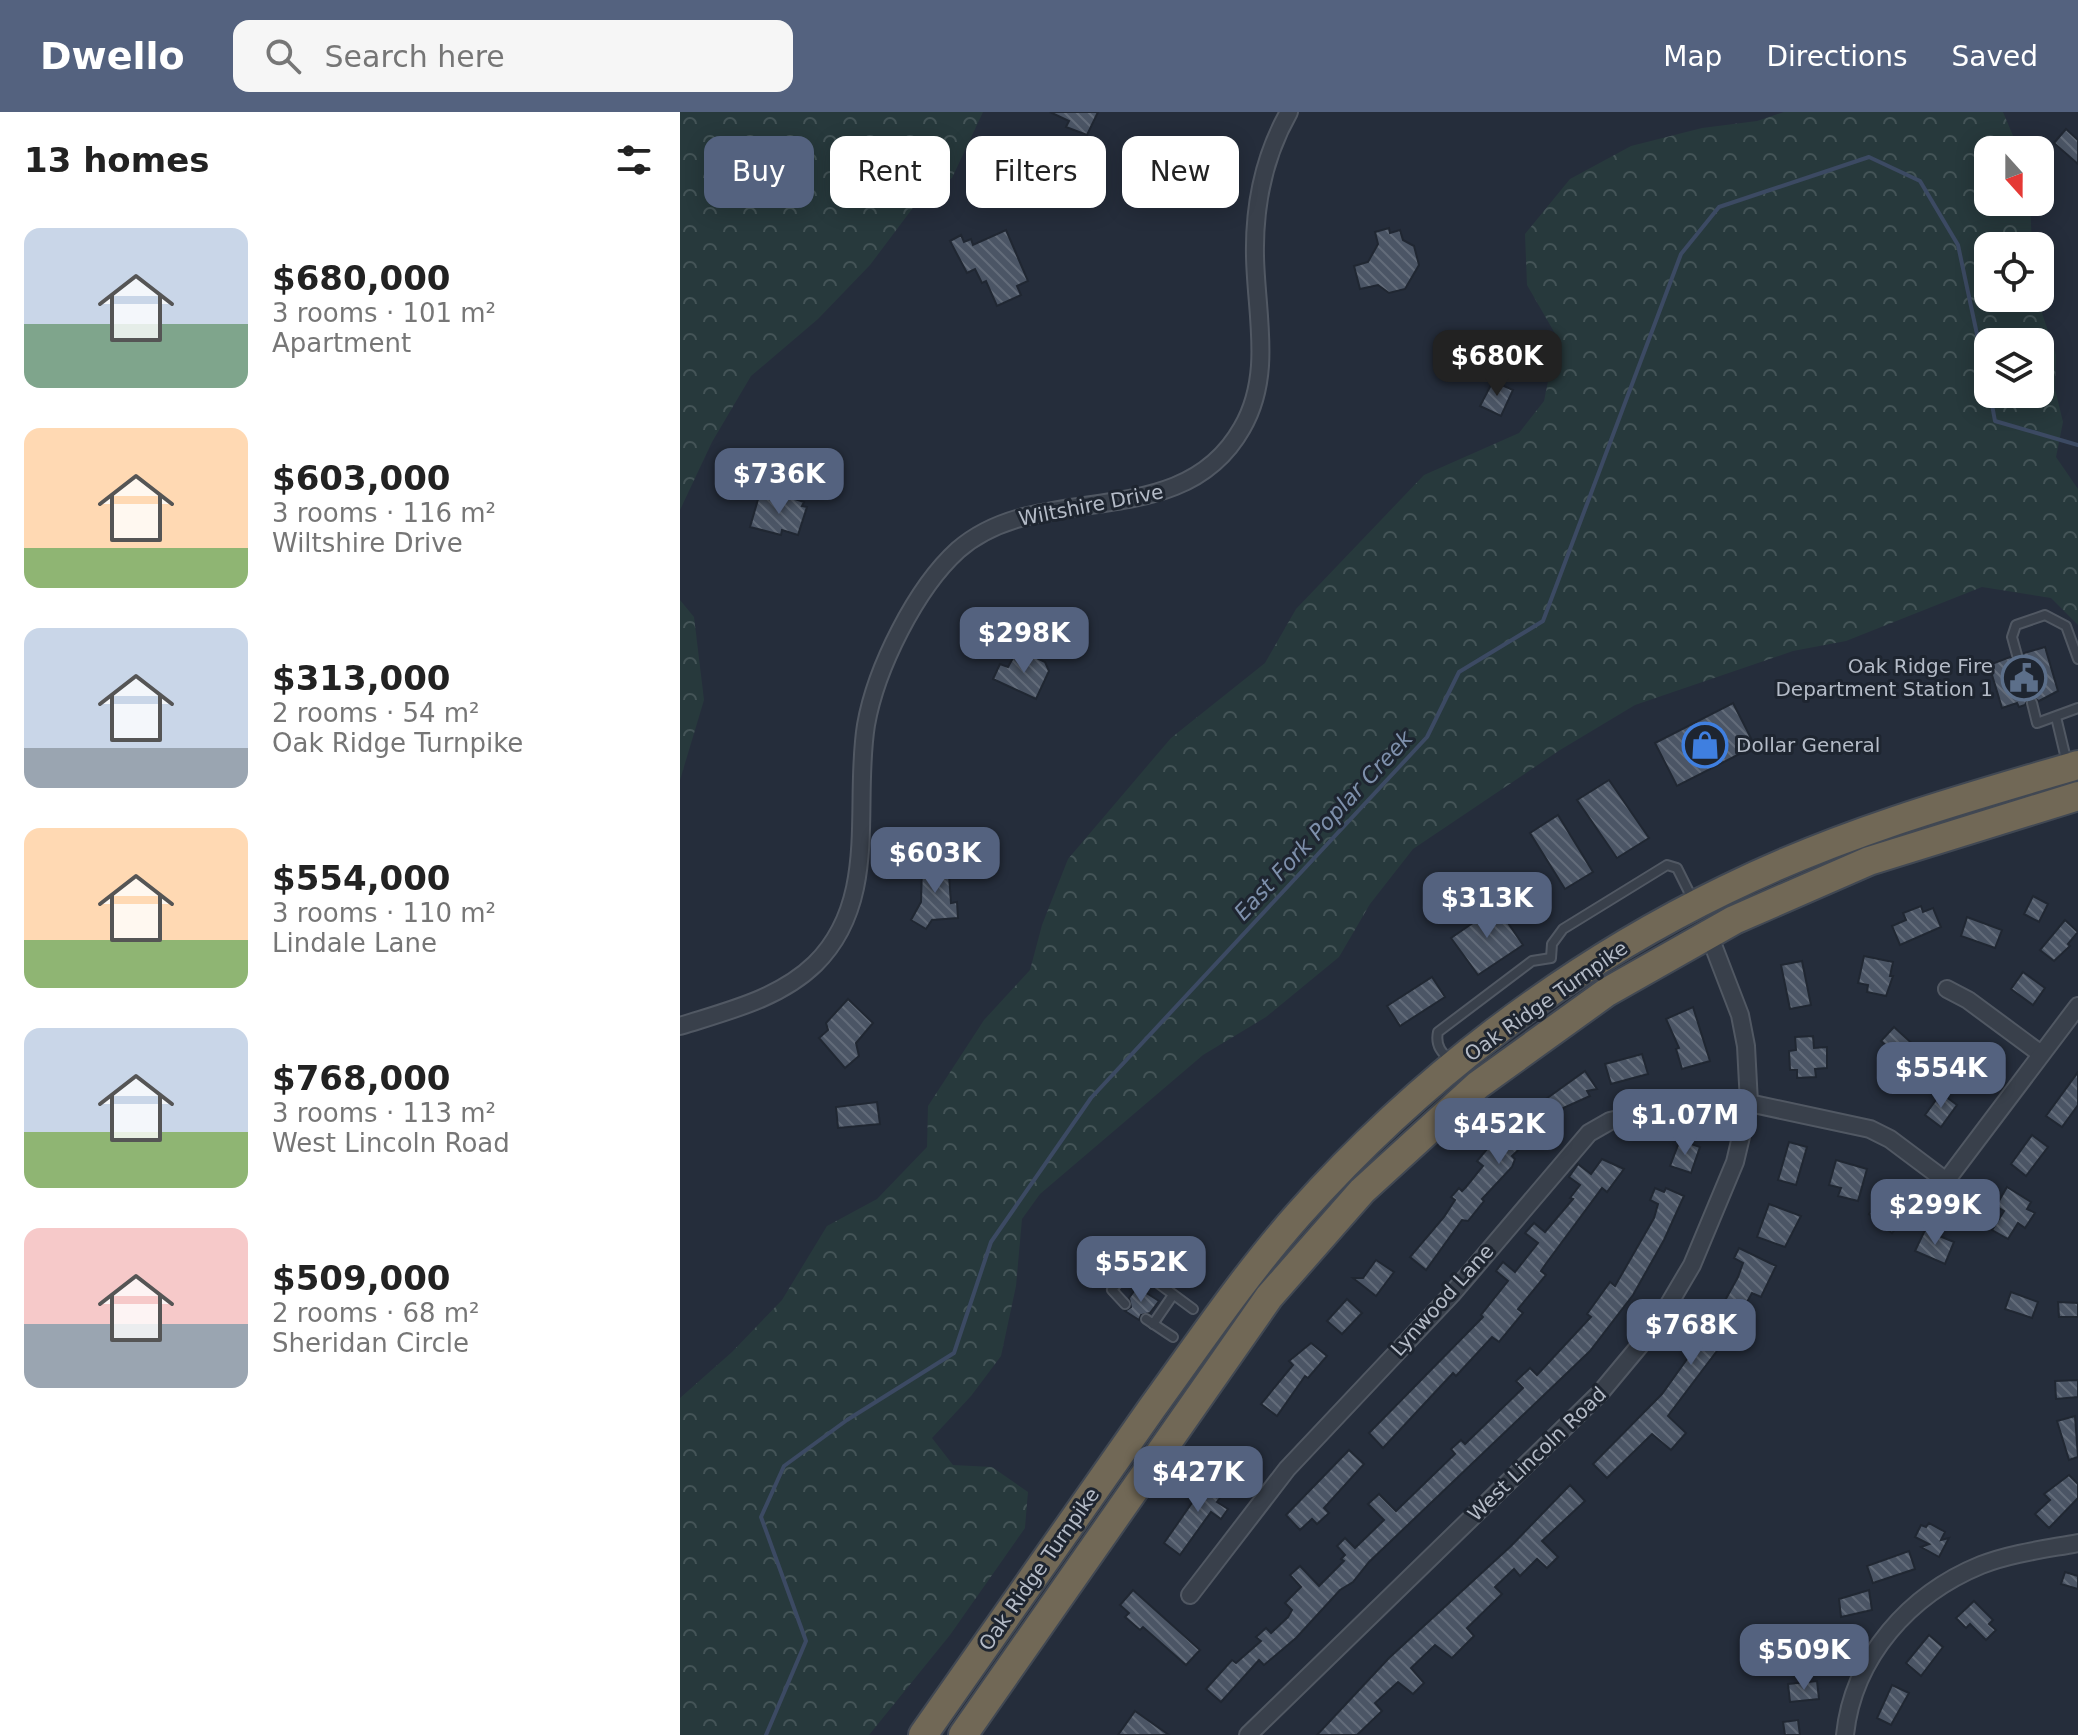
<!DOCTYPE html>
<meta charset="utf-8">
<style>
:root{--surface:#fff;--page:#f6f6f6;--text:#222;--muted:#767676;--accent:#54627f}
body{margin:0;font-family:"DejaVu Sans",sans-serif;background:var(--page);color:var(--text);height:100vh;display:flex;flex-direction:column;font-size:30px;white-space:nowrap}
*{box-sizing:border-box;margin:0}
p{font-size:26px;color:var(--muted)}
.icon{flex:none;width:44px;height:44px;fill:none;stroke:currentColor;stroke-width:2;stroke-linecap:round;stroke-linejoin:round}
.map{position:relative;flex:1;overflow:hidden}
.sheet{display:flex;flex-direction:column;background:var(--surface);width:680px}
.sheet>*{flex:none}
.hud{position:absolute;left:24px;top:24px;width:760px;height:72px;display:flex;gap:16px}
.needle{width:52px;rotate:159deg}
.controls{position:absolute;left:1294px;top:24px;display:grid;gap:16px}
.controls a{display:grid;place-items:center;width:80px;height:80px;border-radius:16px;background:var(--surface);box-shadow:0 4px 20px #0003;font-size:40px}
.price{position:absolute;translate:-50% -68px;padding:0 18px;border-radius:16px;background:var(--accent);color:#fff;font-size:26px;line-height:52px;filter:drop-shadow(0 2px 4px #0008)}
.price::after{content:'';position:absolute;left:50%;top:48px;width:24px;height:18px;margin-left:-12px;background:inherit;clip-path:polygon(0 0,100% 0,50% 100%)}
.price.selected{background:#222;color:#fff}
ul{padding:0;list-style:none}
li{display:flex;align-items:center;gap:24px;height:200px;padding:0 24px}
li span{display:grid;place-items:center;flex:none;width:224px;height:160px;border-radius:16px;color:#555}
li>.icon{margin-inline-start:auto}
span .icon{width:96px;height:96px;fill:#fffc;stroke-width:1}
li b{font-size:34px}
h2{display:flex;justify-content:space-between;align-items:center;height:96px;padding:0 24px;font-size:34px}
.tag{padding:0 28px;border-radius:16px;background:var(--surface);box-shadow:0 4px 20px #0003;font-size:28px;line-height:72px}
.tag.selected{background:var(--accent);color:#fff}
header{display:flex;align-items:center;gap:48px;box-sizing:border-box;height:112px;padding:0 40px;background:var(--accent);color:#fff}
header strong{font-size:38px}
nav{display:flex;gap:44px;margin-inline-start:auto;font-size:28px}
.search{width:560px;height:72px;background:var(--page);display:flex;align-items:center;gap:20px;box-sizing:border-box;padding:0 28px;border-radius:16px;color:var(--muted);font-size:30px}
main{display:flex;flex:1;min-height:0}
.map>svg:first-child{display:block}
.forest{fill:url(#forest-crowns);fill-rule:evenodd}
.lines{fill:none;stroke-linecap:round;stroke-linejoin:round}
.stream{stroke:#3c4a63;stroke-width:4}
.building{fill:url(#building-back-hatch);stroke:#202732;stroke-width:2}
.lane-casing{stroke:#515863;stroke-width:12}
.street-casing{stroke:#515863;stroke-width:20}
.highway-casing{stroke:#414853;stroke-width:32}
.lane{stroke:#39404b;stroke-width:8}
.street{stroke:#39404b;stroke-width:16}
.highway{stroke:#716856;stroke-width:28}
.labels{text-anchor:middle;stroke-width:6;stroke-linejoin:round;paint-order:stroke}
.street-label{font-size:20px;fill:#b4bbc7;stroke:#1e2530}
.poi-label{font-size:20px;fill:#b4bbc7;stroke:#1e2530;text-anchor:end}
.water-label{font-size:22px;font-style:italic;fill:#7e90ac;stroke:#1e2530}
</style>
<header>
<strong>Dwello</strong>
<div class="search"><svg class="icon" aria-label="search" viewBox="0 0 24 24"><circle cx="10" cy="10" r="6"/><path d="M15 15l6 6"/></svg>Search here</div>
<nav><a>Map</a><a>Directions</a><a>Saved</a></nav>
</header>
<main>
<section class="sheet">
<h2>13 homes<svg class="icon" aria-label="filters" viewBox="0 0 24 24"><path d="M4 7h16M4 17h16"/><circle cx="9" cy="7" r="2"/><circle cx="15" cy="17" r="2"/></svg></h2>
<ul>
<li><span style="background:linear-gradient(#c9d6e8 60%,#7fa58c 0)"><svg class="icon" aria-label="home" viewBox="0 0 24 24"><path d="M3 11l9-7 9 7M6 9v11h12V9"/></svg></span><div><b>$680,000</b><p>3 rooms · 101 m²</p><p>Apartment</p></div></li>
<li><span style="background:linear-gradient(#ffd9b3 75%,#8fb573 0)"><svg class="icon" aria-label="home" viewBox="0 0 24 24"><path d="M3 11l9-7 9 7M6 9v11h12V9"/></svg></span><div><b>$603,000</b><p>3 rooms · 116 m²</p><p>Wiltshire Drive</p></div></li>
<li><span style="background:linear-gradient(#c9d6e8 75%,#9aa5b1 0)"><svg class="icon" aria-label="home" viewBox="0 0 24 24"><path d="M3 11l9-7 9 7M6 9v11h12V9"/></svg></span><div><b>$313,000</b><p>2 rooms · 54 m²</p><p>Oak Ridge Turnpike</p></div></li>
<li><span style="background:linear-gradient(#ffd9b3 70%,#8fb573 0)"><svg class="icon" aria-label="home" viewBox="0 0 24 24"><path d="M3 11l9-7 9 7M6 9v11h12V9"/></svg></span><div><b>$554,000</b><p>3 rooms · 110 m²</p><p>Lindale Lane</p></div></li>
<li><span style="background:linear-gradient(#c9d6e8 65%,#8fb573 0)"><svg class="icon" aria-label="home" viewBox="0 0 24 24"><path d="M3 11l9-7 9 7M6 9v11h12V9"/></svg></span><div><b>$768,000</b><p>3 rooms · 113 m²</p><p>West Lincoln Road</p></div></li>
<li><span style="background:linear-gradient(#f6c9c9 60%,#9aa5b1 0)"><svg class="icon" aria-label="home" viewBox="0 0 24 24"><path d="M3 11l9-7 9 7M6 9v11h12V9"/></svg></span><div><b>$509,000</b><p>2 rooms · 68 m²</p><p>Sheridan Circle</p></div></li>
</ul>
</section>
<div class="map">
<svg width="1398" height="1623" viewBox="0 0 1398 1623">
<defs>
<pattern id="forest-crowns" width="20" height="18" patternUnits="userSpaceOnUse" patternTransform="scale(2)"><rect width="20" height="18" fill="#27393c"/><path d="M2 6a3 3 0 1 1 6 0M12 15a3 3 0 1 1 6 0" fill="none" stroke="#445457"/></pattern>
<pattern id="building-back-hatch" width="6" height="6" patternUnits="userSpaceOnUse" patternTransform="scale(2)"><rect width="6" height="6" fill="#4b5565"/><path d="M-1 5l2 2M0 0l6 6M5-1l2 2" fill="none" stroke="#636c7a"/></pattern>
</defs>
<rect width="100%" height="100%" fill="#252d3b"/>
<g class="forest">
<polygon points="0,0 303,0 272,66 244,81 190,153 138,207 71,264 32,330 0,398"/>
<path d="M1104,0H1323L1339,38H1308V90H1350L1352,134H1308V186H1357L1376,243L1375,277L1383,310L1376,345L1398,377V513L1371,486L1302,475L1166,529L1113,539L955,593L880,638L733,737L690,792L659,845L586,905L523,943L360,1082L342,1107L336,1174L321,1244L291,1284L252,1326L273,1353L312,1355L348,1380L345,1416L270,1523L189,1623H0V1286L52,1240L102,1188L147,1114L197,1087L247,1035L248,994L304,908L350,858L362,813L388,747L491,626L585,551L616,497L744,363L839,321L864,289L877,225L847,173L845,122L890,67L951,34L1022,16L1077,9ZM1360,230V282H1308V230Z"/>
<polygon points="0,488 14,505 24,588 0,668"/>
</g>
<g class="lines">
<g class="stream">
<polyline points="1310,282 1315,309 1398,333"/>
<polyline points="86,1623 126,1529 81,1405 104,1354 167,1308 274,1241 311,1130 411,986 747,625 779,560 863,509 1001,142 1039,95 1189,45 1240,69 1278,133 1308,274"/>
</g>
</g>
<g class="building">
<polygon points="370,0 418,0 407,23 386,15 389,9"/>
<polygon points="1386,17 1398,28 1398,52 1374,31"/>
<polygon points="709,116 710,121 720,118 723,128 734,134 739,153 725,177 709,181 698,173 680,177 674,154 688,150 698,132 695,120"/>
<polygon points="326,118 348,169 337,174 341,183 317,194 306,169 302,171 295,157 287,161 270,129 281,123 284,130 291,127 293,133"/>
<polygon points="813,269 833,278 821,304 800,294"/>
<polygon points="79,384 99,390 106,384 124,390 122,394 127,395 118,423 102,418 101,423 70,415"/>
<polygon points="1365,535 1378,579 1359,589 1350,584 1345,593 1339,595 1337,591 1322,596 1309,553 1330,545 1340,549 1344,541"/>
<polygon points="347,541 365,550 369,559 356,587 313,567 320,552 328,555 334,544 344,548"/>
<polygon points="1053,591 1075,634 997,674 975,631"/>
<polygon points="929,668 969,726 937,746 897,688"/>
<polygon points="878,703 913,760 885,777 850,721"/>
<polygon points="268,749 271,791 277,790 278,806 252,808 246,817 231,808 241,790 242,755 246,755 246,750"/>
<polygon points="1353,784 1368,792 1359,810 1344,802"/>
<polygon points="813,789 843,833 798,863 771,826 803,804 800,798"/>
<polygon points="1241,794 1243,800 1253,796 1261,815 1220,833 1212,814 1226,808 1223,801"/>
<polygon points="1287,805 1322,818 1315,836 1281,824"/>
<polygon points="1385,808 1398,820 1388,832 1390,834 1374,849 1360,838"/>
<polygon points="1184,844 1213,850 1210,864 1213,864 1206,884 1187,880 1188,873 1178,871"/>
<polygon points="1122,849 1131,893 1110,897 1101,853"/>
<polygon points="1343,860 1365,876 1353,893 1331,877"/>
<polygon points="752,865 765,885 720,914 707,894"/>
<polygon points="168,887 193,911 176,931 179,944 165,956 139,926 148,918 146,911"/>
<polygon points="1013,895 1030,949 1002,957 996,937 999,936 986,907"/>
<polygon points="1214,915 1239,938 1226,952 1201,929"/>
<polygon points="1133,924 1134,936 1147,935 1147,956 1135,957 1136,965 1117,966 1117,958 1110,958 1109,939 1116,938 1115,925"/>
<polygon points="962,942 968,962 931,972 925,952"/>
<polygon points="905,959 917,977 907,979 910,984 883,996 832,1044 835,1047 832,1055 802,1087 804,1089 788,1109 782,1108 746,1158 730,1145 764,1105 775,1088 771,1085 779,1076 782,1079 786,1075 803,1054 797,1049 812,1031 814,1033 859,992"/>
<polygon points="1398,960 1398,993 1382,1015 1366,1004"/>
<polygon points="1261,981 1277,993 1261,1015 1245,1003"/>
<polygon points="197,990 200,1012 158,1016 156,995"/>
<polygon points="1352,1023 1368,1035 1346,1064 1331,1052"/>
<polygon points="1000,1028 1020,1035 1011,1061 990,1054"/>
<polygon points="1109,1030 1127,1035 1116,1073 1098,1068"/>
<polygon points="922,1047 944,1057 927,1080 922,1076 865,1153 861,1159 866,1163 838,1197 843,1201 819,1230 812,1225 776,1264 773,1261 703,1336 689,1321 803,1205 801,1203 828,1169 816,1159 823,1150 835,1160 858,1131 845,1121 854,1111 865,1120 893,1087 890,1086 900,1073 889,1065 898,1052 911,1062"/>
<polygon points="1156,1048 1187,1057 1178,1089 1158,1084 1161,1076 1149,1073"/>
<polygon points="1327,1075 1351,1090 1347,1097 1355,1101 1345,1116 1338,1111 1328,1127 1312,1118 1324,1099 1316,1094"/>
<polygon points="975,1076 984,1080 986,1076 1004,1084 984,1128 953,1183 910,1239 689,1450 673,1470 660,1478 616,1526 584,1553 579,1548 541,1590 526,1577 552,1548 556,1551 581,1529 576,1525 586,1516 591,1521 608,1505 612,1498 605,1491 621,1475 610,1463 620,1454 639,1474 664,1449 661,1447 665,1443 657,1434 665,1426 675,1436 704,1408 688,1392 699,1382 716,1399 775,1342 771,1337 781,1328 785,1332 843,1276 836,1269 850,1256 857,1263 911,1205 907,1202 930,1170 935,1174 974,1106 978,1092 970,1088"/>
<polygon points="1201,1086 1211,1095 1213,1092 1224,1106 1212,1121 1189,1102"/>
<polygon points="1089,1092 1121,1104 1105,1135 1077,1125"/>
<polygon points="1245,1118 1274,1130 1265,1152 1235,1139"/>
<polygon points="1059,1136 1096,1154 1081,1185 1072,1181 1057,1208 1064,1212 1053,1231 1046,1227 988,1304 1006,1321 991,1338 972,1322 927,1366 913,1352 982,1282 1032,1212 1058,1165 1063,1151 1054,1146"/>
<polygon points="696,1148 714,1160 696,1184 673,1166 683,1166"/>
<polygon points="457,1175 479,1189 470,1201 461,1203 459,1208 445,1199 451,1195 449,1186"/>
<polygon points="1331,1180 1358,1190 1352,1206 1325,1197"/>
<polygon points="667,1187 682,1201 662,1222 647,1209"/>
<polygon points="1378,1190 1398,1191 1398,1205 1379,1205"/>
<polygon points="631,1231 647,1244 628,1266 625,1264 597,1304 581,1292 613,1253 609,1249"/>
<polygon points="1398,1268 1398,1285 1376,1287 1375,1269"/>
<polygon points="1395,1304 1398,1345 1389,1348 1377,1309"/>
<polygon points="669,1338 684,1352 644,1396 649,1401 637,1412 632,1407 620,1418 606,1403"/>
<polygon points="532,1362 549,1374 537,1390 548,1397 541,1407 531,1400 500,1443 484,1431"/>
<polygon points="1389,1363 1398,1372 1398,1386 1369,1416 1355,1402 1370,1388 1364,1382"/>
<polygon points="890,1373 905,1389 862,1429 878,1445 867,1456 857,1447 840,1464 834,1457 815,1475 822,1482 787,1516 794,1524 772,1546 755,1533 731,1556 744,1571 733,1582 718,1570 695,1591 702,1599 677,1623 637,1623 709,1546 831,1434"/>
<polygon points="1249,1411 1265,1420 1261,1428 1269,1426 1259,1445 1241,1435 1249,1432 1235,1425 1241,1413 1246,1415"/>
<polygon points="1229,1439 1235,1457 1193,1471 1187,1454"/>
<polygon points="1385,1460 1398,1464 1398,1477 1381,1472"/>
<polygon points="453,1478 520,1538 506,1553 463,1515 460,1518 445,1505 449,1501 440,1493"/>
<polygon points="1189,1478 1192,1498 1161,1505 1159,1487"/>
<polygon points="1294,1489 1313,1508 1309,1512 1316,1518 1306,1528 1290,1512 1286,1516 1276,1506"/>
<polygon points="1151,1517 1171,1530 1163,1544 1159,1542 1155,1549 1139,1540"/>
<polygon points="1249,1523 1263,1535 1241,1564 1226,1551"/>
<polygon points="1137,1569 1139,1587 1110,1590 1108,1572"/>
<polygon points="1212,1573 1229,1581 1211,1613 1197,1606"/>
<polygon points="455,1599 489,1623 438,1623"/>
<polygon points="1118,1608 1120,1623 1105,1623 1103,1610"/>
</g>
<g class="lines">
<g class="lane-casing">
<g id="lane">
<polyline points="1337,543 1332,525 1336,513 1365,503 1386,514 1398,547"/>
<polyline points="1352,591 1357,611 1398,596"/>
<polyline points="1376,605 1387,651"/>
<path d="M772,950C762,941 755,934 758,920L852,849L871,846L872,832L883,817L987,753L997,756L1013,788"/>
<polyline points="445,1192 432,1178 448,1157 459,1157 513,1197"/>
<polyline points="466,1207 493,1225"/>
<polyline points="473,1212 493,1183"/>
</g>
</g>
<g class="street-casing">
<g id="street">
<polyline points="1267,877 1288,888 1361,942"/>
<path d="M0,914C47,899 99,887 135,852C200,788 173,693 186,613C196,556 236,476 278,438C360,366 501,424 562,316C593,263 576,202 575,144C574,94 584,44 609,0"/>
<polyline points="510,1483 607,1357 772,1182 909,1021 930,1009 973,999 1035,988 1069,991 1190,1017 1210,1027 1266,1069 1398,894"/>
<polyline points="568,1623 921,1280 976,1214 1012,1153 1055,1050 1069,991 1066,934 1060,903 1028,820"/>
<path d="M1165,1623C1173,1545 1230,1482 1301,1453C1332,1441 1366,1437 1398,1431"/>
</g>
</g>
<g class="highway-casing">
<g id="highway">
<path d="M243,1623C319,1514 395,1405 472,1296C519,1231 565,1163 618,1103C737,969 884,856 1045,778C1158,722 1277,688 1398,653"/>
<polyline points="283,1623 589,1185 682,1079 798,973 927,880 1054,808 1189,749 1398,684"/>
</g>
</g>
<use href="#lane" class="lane"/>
<use href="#street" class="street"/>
<use href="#highway" class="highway"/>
</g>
<defs>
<g id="civic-ring" transform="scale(2.3)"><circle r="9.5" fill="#1e2530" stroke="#5c6f8a" stroke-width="1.5"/><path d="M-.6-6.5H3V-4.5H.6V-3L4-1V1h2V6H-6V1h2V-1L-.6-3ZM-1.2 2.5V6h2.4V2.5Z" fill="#5c6f8a"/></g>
<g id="shop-ring" transform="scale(2.3)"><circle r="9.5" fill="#1e2530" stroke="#3f7fe0" stroke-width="1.5"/><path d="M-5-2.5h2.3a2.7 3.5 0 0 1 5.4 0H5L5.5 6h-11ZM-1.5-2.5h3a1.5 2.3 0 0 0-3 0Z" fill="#3f7fe0"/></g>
</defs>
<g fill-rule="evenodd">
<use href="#civic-ring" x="1344" y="566"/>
<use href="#shop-ring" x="1025" y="633"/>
</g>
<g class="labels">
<g class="street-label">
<text transform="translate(411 393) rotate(-11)" y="7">Wiltshire Drive</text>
<text transform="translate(866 889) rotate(-35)" y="7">Oak Ridge Turnpike</text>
<text transform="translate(762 1188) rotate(-48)" y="7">Lynwood Lane</text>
<text transform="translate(857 1342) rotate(-44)" y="7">West Lincoln Road</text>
<text transform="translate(359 1457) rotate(-55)" y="7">Oak Ridge Turnpike</text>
</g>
<g class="poi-label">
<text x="1313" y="561">Oak Ridge Fire<tspan x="1313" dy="23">Department Station 1</tspan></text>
<text x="1056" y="640" text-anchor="start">Dollar General</text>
</g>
<g class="water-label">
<text transform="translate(643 713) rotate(-47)" y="8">East Fork Poplar Creek</text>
</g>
</g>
</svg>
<div class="controls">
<a><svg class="needle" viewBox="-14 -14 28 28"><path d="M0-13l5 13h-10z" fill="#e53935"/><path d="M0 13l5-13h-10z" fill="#767676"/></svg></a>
<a><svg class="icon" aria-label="locate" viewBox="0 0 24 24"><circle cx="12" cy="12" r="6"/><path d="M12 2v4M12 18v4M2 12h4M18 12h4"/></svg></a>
<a><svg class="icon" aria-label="layers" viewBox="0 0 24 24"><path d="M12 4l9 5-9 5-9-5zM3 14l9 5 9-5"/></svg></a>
</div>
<b class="price selected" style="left:817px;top:286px">$680K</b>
<b class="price" style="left:99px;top:404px">$736K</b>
<b class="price" style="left:344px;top:563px">$298K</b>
<b class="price" style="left:255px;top:783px">$603K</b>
<b class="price" style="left:807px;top:828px">$313K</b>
<b class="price" style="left:1261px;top:998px">$554K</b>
<b class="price" style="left:1005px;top:1045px">$1.07M</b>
<b class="price" style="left:819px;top:1054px">$452K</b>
<b class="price" style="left:1255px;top:1135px">$299K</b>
<b class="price" style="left:461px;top:1192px">$552K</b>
<b class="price" style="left:1011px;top:1255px">$768K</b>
<b class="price" style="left:518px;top:1402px">$427K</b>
<b class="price" style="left:1124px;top:1580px">$509K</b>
<div class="hud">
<a class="tag selected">Buy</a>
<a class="tag">Rent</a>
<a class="tag">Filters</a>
<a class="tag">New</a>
</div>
</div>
</main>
